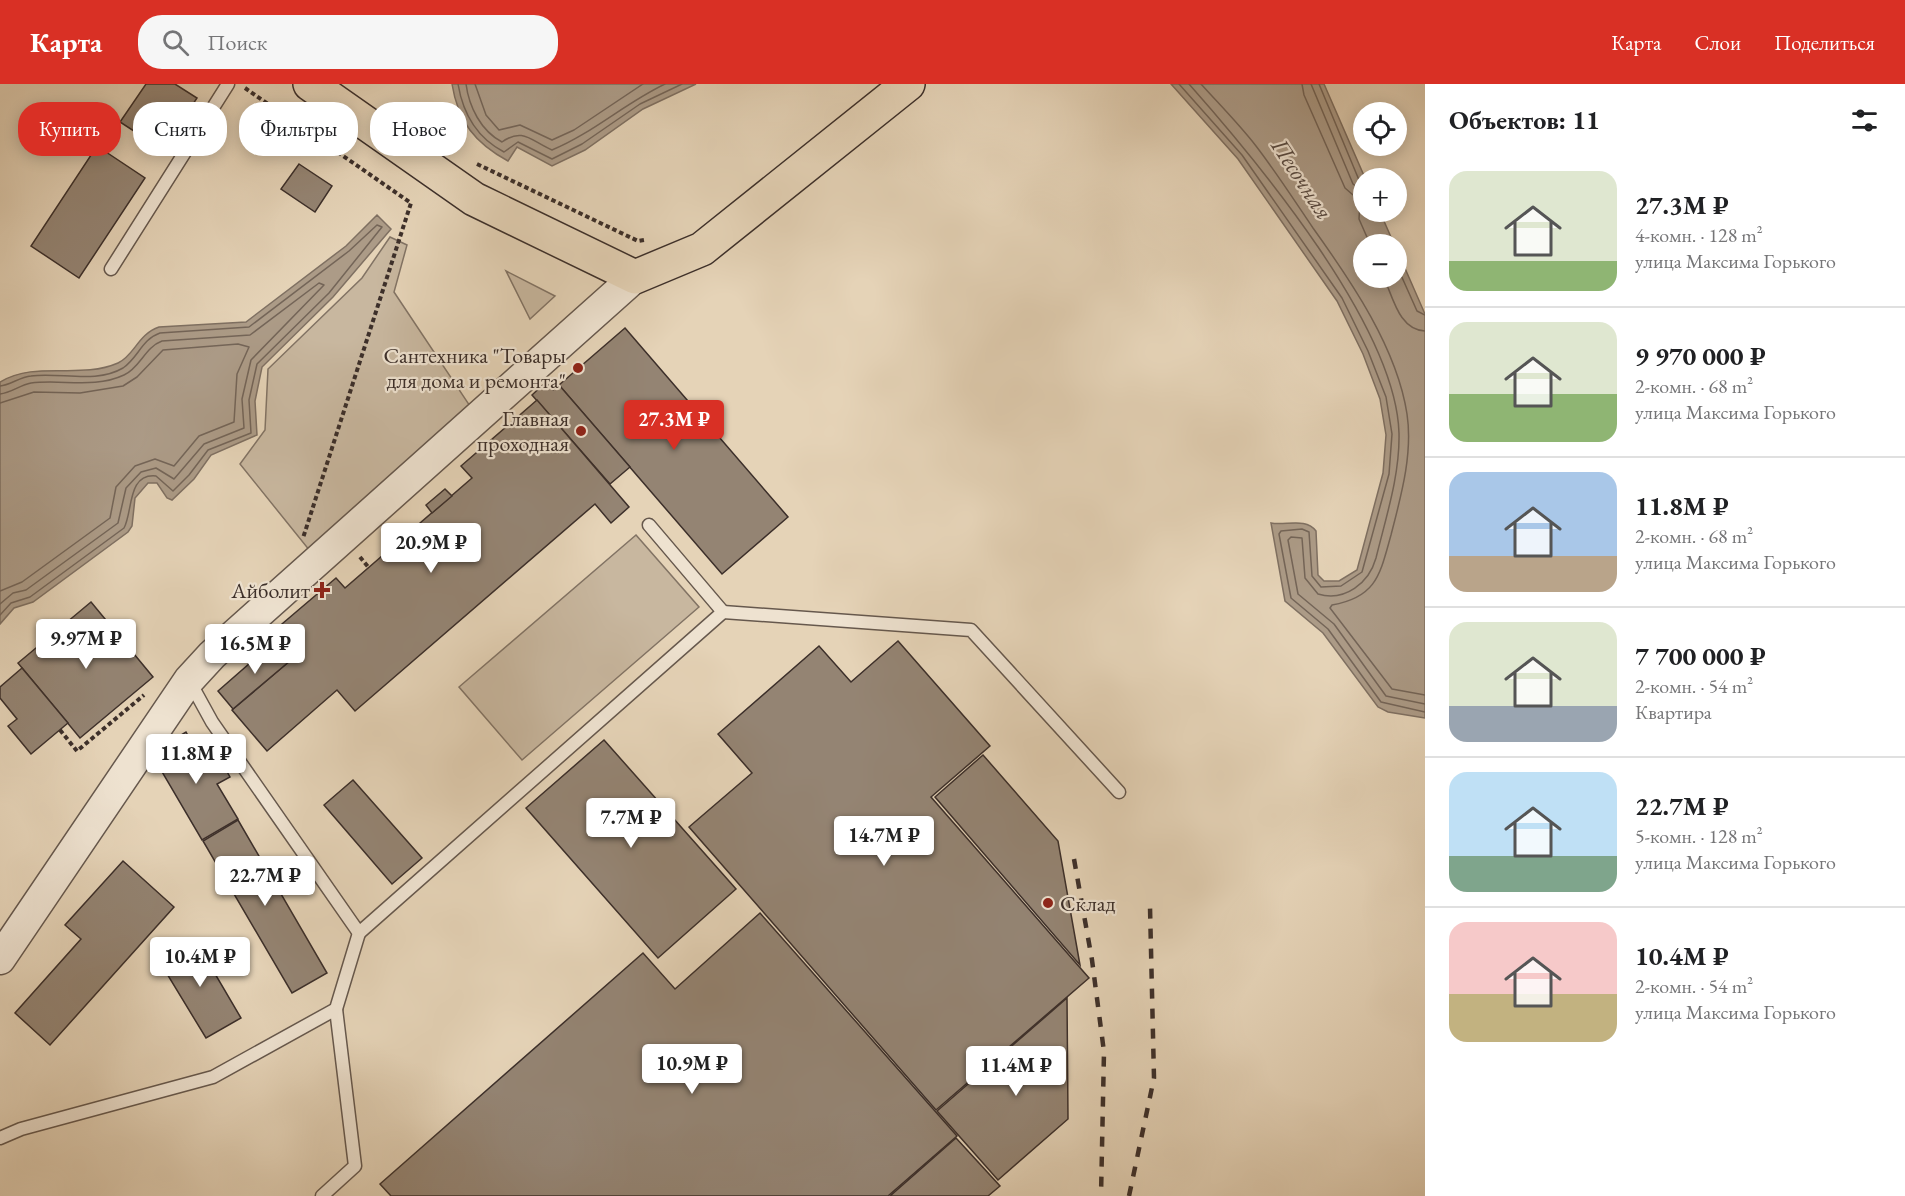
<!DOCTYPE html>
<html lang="ru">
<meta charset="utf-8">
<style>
:root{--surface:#fff;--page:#f6f6f6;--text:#202124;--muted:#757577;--line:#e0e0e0;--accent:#d93025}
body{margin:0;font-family:"EB Garamond",serif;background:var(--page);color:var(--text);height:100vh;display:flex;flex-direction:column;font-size:22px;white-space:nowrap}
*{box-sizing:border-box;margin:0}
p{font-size:20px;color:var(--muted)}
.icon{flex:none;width:33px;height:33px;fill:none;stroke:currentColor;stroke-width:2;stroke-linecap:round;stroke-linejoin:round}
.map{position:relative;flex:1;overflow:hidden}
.panel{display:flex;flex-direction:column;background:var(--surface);width:480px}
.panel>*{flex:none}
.top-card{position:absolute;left:18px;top:18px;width:570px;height:54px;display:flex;gap:12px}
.controls{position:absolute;left:1353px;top:18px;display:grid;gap:12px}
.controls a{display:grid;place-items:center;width:54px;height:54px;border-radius:50%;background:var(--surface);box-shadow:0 3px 15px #0003;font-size:30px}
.price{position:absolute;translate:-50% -51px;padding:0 14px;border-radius:6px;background:#fff;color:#222;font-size:20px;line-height:39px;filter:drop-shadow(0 2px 3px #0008)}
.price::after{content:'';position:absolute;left:50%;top:36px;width:18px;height:14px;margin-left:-9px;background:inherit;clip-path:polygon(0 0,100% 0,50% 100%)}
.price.active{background:var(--accent);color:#fff}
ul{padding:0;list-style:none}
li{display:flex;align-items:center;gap:18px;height:150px;padding:0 24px}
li+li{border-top:2px solid var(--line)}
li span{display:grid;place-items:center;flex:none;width:168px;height:120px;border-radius:18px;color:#555}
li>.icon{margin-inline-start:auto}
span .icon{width:72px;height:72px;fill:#fffc;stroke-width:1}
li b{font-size:26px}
h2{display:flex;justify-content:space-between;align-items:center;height:72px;padding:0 24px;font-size:26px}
.chip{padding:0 21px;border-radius:24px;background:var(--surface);box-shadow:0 3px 15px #0003;font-size:21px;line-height:54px}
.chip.active{background:var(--accent);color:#fff}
header{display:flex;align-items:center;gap:36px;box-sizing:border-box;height:84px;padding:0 30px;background:var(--accent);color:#fff}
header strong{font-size:28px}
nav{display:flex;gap:33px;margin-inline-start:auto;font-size:21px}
.search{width:420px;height:54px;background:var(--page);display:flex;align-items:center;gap:15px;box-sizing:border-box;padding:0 21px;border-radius:24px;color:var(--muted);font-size:22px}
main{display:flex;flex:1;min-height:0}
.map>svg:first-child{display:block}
.green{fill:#c8b79f;stroke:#827364;stroke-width:1.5}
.water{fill:#ac9b87;stroke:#7f7062;stroke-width:1.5}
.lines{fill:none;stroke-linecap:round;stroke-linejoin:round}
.shore{stroke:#746558;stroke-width:1.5}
.building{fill:#948473;stroke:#3c2f2a;stroke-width:1.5}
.service-casing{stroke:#66584d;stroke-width:15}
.tertiary-casing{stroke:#66584d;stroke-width:33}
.primary-casing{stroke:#3c2f2a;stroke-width:36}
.path{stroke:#3c2f2a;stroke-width:4;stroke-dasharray:4.5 3;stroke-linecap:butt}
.service{stroke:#eee2d0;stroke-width:12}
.tertiary{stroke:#eee2d0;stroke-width:30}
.primary{stroke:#e5d3b7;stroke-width:33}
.rail{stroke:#3c2f2a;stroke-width:4.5;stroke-dasharray:10 10;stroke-linecap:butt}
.poi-dot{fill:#8f2418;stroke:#eee2d0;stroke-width:2}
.labels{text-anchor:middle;stroke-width:4.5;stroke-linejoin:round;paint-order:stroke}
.poi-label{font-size:22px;fill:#3c2f2a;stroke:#eee2d0;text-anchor:end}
.water-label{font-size:24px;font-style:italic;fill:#584a41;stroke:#eee2d0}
</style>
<header>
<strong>Карта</strong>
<div class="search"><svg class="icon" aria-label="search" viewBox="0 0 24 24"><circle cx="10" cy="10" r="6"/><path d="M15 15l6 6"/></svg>Поиск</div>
<nav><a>Карта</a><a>Слои</a><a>Поделиться</a></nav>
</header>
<main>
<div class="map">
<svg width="1425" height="1112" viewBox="0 0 1425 1112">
<rect width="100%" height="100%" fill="#e5d3b7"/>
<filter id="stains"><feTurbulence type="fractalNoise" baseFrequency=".00333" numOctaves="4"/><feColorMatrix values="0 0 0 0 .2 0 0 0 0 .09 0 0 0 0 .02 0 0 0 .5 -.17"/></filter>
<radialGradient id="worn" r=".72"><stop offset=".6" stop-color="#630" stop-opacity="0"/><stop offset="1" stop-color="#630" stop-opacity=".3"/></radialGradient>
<g class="green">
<polygon points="390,153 407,161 394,208 472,325 310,467 240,380 265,346 268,285 362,194"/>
<polygon points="506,187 555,212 530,235"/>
<polygon points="636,451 699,523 522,676 459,603"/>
</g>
<g class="water">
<path d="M452,0H696L643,25L585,66L552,82L517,63L508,77C475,59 458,38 452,0Z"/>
<path d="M1171,0H1324L1365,94L1364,128H1380L1394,160H1364V194H1396L1397,166L1425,230V634L1388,628L1378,623L1323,549L1285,517L1271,439C1285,442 1306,433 1316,447L1318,491L1324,497H1339L1357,486L1383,389L1386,351L1380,315L1363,270L1337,217L1238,75Z"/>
<path d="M377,131L391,145L333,213L262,283L255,317L257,351L211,371L194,395L172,416L167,414L157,399H148L135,414L132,442L128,448L33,518L14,524L0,540V298C37,276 79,296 118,279C134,272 138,250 159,243L246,238L346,162Z"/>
</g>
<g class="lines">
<g class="shore">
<path d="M458,0C463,30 477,54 504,68L518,58L552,75L582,60L640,20L682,0"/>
<path d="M466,0C469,23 481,47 502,58C523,43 531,57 552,66C593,49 625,19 665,0"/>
<polyline points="475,0 486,31 499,46 520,41 552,56 574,46 643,0"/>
<polyline points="1179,0 1242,71 1342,214 1368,267 1386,313 1392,350 1389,390 1362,488 1341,502 1321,503 1312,492 1309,448 1302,445 1281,447 1279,450 1291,514 1328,545 1381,618 1425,628"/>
<path d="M1189,0C1258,78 1396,243 1399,349C1400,391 1386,433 1376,474C1369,499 1345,518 1318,510L1305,494L1302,454L1291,453L1288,456L1298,510L1334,540L1386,612L1425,620"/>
<path d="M1201,0C1219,20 1239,40 1256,62C1276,88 1294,116 1313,144C1351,197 1397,264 1407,330C1413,370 1401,412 1391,451C1380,490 1377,513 1332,521L1330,524L1392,605L1425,611"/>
<polyline points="1302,0 1304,11 1345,104 1360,117 1359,135 1370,160"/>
<polyline points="1311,0 1353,100 1364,108"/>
<polyline points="1319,0 1359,96 1364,100"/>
<polyline points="1396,180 1417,227 1425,231"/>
<path d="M1384,194C1393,213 1399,246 1425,247"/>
<path d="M0,302C10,301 20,293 31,292C60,288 96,300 123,284C138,274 142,255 160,249L249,243L349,167L377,141L382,143L329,209L257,280L249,316L251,349L208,366L189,391L173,407L156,392C127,389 133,428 124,444L30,513L11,519L0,531"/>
<path d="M0,310C11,309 20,301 31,299C62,295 94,305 124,291C140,284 145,263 162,257L250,251L319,199L324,201L251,276L242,315L244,344L204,360L174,395L156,384L141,388L126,404L118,439L26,506L13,509L0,520"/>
<polyline points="0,319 34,308 80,309 123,302 137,293 163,266 238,260 249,263 237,290 234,338 199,352 174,382 155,375 135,382 116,403 110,434 22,498 0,507"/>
</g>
</g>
<g class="building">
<polygon points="146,0 175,0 197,14 163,66 120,38"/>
<polygon points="275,34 295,48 288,57 269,42"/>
<polygon points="97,62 145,94 79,194 31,162"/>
<polygon points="299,80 332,102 315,128 281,105"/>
<polygon points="625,244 788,433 722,490 559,301"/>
<polygon points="546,298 553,306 559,301 630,383 610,400 532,311"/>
<polygon points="537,316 629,423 611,439 595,420 355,627 337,606 267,667 232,626 291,576 269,551 336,494 345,504 472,394 461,382"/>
<polygon points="445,405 452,412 432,429 426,421"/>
<polygon points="91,518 153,593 80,654 18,579"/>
<polygon points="275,557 291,576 233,625 218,607"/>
<polygon points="898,557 990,662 931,713 1089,894 936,1026 689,743 752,689 718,650 819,562 851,598"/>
<polygon points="22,584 68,639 31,670 8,642 17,635 0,614 0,603"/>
<polygon points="186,648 203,678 217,670 230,693 217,700 238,735 202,756 151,669"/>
<polygon points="604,656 736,805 658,874 526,724"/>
<polygon points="983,671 1058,757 1080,881 935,713"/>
<polygon points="353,696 422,774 392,800 324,721"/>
<polygon points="238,736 327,889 292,909 203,757"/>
<polygon points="123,777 174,823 50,961 15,929 81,855 65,841"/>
<polygon points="760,829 957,1052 888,1112 391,1112 380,1100 643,869 675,905"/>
<polygon points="194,854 241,934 206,954 158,875"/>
<polygon points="1067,914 1068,1035 998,1096 937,1027"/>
<polygon points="956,1054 1000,1102 988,1112 890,1112"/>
</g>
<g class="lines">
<g class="service-casing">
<g id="service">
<polyline points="111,185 228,0"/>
<polyline points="723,528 971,546 1119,708"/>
<polyline points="190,598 212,638 359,849 723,528 649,441"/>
<polyline points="0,1054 21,1045 213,993 336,925 359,849"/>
<polyline points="322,1112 355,1082 336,925"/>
</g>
</g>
<g class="tertiary-casing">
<polyline id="tertiary" points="0,875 189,596 212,571 635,193"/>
</g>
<g class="primary-casing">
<polyline id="primary" points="310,0 474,115 635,193 702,165 908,0"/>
</g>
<g class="path">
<polyline points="245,4 411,119 303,454"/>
<polyline points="477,80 638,157 644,156"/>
<polyline points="389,448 398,458"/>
<polyline points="360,473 369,484"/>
<polyline points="60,646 77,667 144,611"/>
</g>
<use href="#service" class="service"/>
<use href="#tertiary" class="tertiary"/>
<use href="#primary" class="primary"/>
<g class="rail">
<polyline points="1074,775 1092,876 1104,968 1101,1112"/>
<polyline points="1129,1112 1154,994 1150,823"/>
</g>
</g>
<g class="poi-dot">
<circle cx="578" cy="284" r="6"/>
<circle cx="581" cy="347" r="6"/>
<path d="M319 497h6v6h6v6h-6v6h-6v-6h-6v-6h6z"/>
<circle cx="1048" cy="819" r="6"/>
</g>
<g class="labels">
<g class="poi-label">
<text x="566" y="279">Сантехника "Товары<tspan x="566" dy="25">для дома и ремонта"</tspan></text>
<text x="569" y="342">Главная<tspan x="569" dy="25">проходная</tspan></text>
<text x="310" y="514">Айболит</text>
<text x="1060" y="827" text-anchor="start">Склад</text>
</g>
<g class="water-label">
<text transform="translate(1302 95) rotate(57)" y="8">Песочная</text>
</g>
</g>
<rect width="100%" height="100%" filter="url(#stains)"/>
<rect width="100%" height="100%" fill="url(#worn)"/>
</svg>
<div class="controls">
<a><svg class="icon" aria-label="locate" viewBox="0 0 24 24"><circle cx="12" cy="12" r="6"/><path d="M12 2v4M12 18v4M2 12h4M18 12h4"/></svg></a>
<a>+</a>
<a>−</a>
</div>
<b class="price active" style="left:674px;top:367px">27.3M ₽</b>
<b class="price" style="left:431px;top:490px">20.9M ₽</b>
<b class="price" style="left:86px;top:586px">9.97M ₽</b>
<b class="price" style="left:255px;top:591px">16.5M ₽</b>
<b class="price" style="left:196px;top:701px">11.8M ₽</b>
<b class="price" style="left:631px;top:765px">7.7M ₽</b>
<b class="price" style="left:884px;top:783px">14.7M ₽</b>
<b class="price" style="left:265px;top:823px">22.7M ₽</b>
<b class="price" style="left:200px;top:904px">10.4M ₽</b>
<b class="price" style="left:692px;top:1011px">10.9M ₽</b>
<b class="price" style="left:1016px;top:1013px">11.4M ₽</b>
<div class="top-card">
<a class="chip active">Купить</a>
<a class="chip">Снять</a>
<a class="chip">Фильтры</a>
<a class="chip">Новое</a>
</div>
</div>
<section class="panel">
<h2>Объектов: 11<svg class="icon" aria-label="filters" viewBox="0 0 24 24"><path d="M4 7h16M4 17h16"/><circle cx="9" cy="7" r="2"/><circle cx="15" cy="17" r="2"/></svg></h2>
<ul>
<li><span style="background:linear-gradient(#dfe7d0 75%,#8fb573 0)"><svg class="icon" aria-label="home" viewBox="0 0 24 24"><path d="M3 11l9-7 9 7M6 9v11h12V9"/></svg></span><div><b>27.3M ₽</b><p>4-комн. · 128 m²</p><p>улица Максима Горького</p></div></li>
<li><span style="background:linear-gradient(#dfe7d0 60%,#8fb573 0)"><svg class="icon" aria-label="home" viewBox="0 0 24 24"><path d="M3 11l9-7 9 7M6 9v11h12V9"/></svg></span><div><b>9 970 000 ₽</b><p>2-комн. · 68 m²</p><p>улица Максима Горького</p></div></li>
<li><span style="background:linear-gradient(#a9c7e8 70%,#b9a48a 0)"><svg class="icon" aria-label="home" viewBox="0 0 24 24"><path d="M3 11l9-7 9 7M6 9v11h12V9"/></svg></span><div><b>11.8M ₽</b><p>2-комн. · 68 m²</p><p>улица Максима Горького</p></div></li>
<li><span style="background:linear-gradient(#dfe7d0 70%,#9aa5b1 0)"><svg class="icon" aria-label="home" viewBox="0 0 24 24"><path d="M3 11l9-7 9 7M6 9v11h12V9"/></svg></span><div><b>7 700 000 ₽</b><p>2-комн. · 54 m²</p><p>Квартира</p></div></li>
<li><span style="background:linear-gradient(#bfe0f5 70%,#7fa58c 0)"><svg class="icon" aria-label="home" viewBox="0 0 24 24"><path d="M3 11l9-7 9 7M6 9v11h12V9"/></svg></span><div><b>22.7M ₽</b><p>5-комн. · 128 m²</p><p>улица Максима Горького</p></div></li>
<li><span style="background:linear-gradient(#f6c9c9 60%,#c2b280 0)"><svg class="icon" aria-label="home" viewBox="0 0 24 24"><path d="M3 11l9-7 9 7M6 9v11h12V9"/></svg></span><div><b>10.4M ₽</b><p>2-комн. · 54 m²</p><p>улица Максима Горького</p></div></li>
</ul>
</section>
</main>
